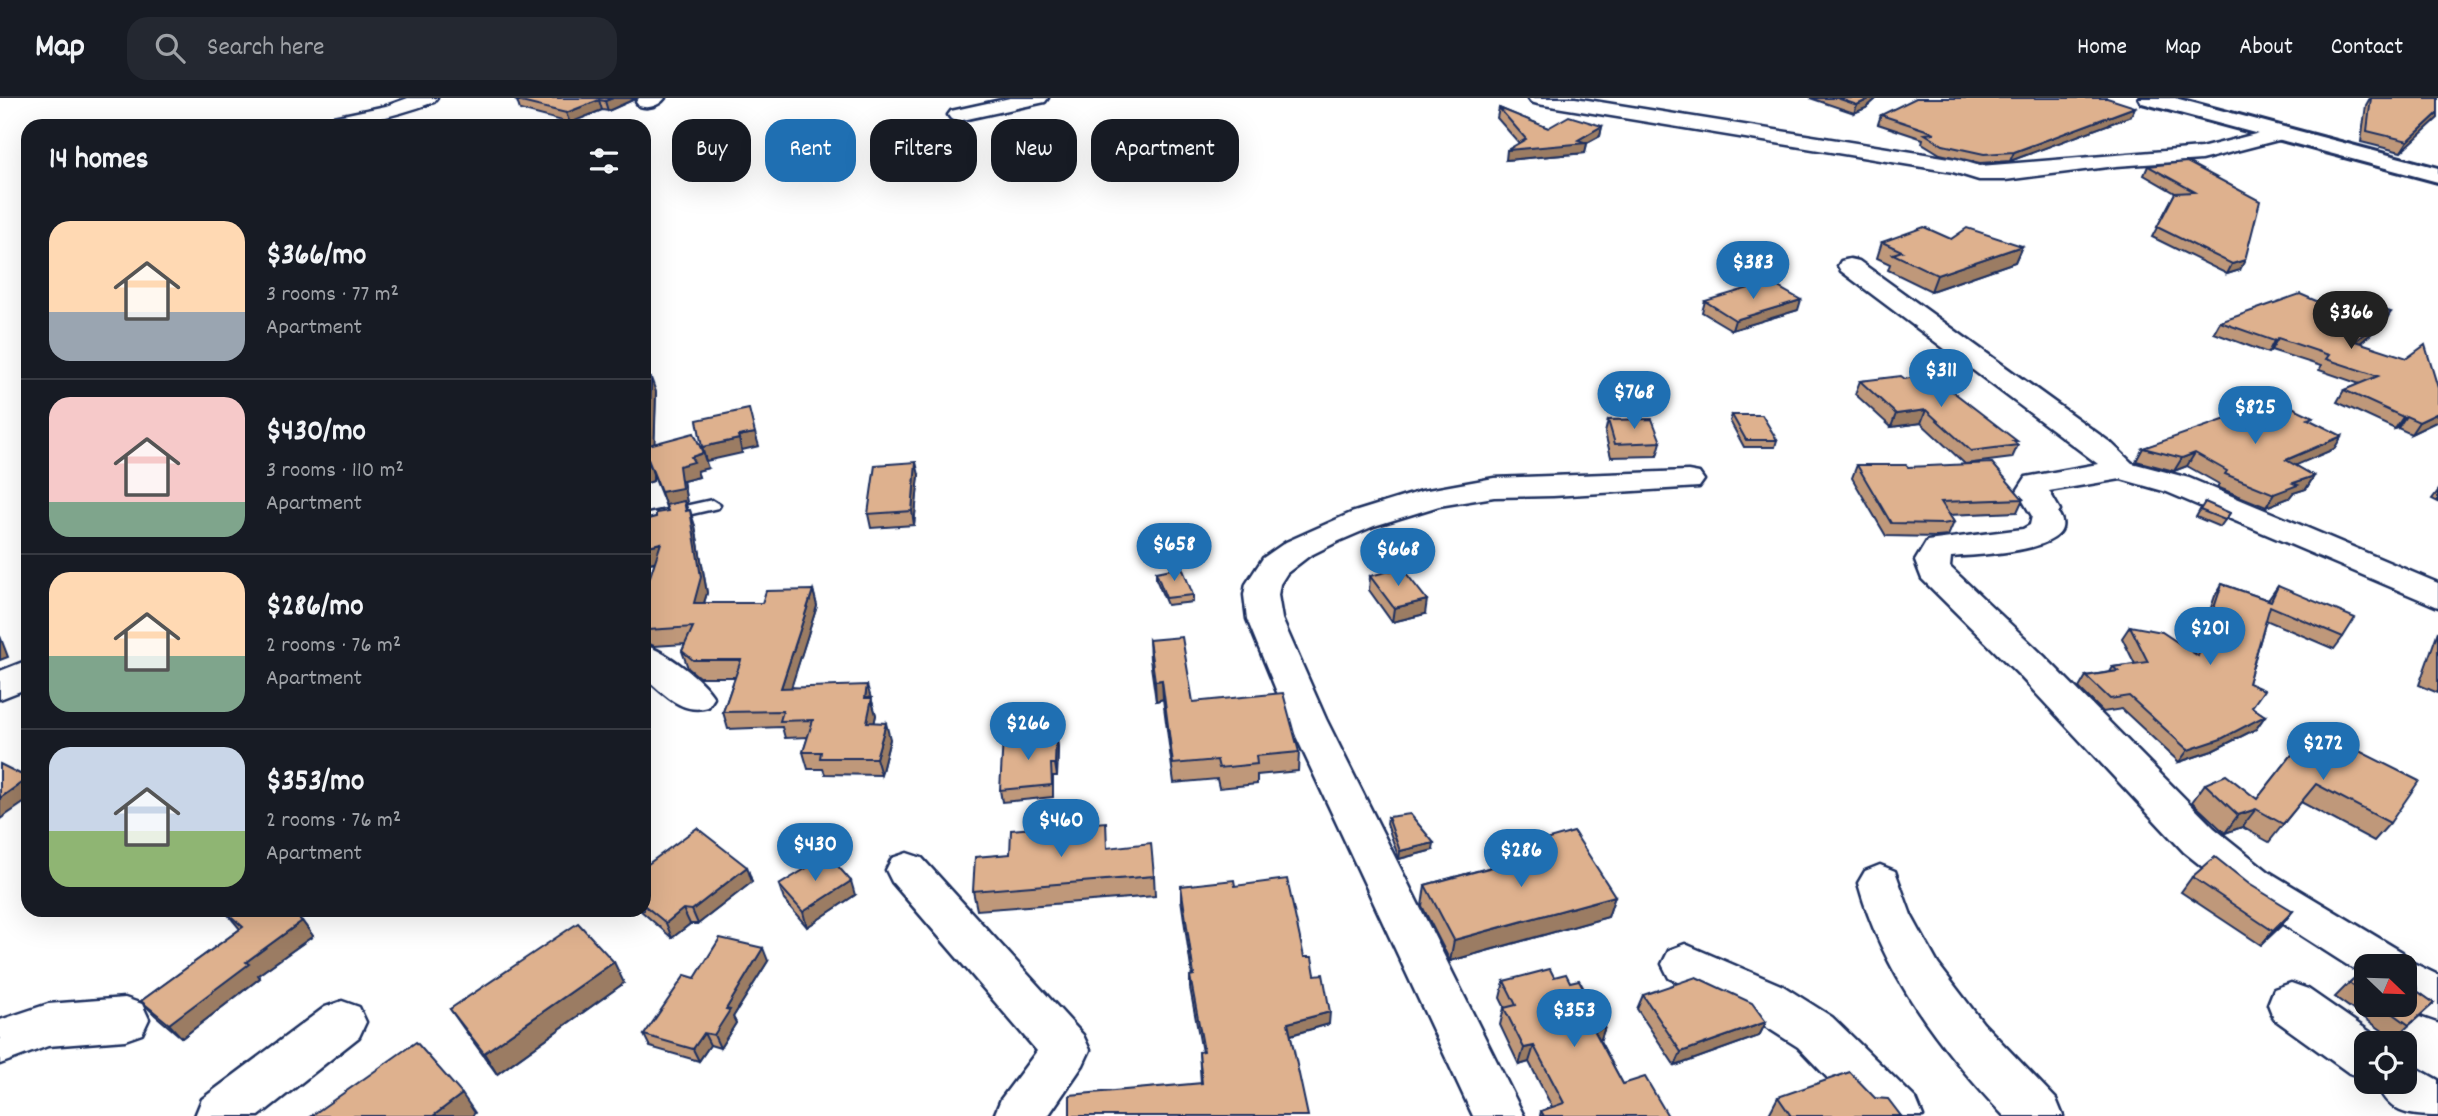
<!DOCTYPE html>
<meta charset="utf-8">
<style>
:root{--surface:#171b24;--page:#242831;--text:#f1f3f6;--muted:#9ea1a6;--line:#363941;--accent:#1f6fb2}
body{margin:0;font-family:Dekko,sans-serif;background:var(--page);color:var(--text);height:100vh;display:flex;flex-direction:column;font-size:26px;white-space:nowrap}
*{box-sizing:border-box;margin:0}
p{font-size:23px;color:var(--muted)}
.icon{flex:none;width:38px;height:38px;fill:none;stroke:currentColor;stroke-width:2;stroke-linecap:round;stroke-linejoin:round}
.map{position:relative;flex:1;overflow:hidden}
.sheet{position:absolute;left:21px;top:21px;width:630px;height:798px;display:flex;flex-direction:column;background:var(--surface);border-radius:21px;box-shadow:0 7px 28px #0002}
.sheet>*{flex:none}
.hud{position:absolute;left:672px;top:21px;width:665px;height:63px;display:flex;gap:14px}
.needle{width:46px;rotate:113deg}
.controls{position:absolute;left:2354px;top:856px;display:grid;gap:14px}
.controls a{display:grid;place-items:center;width:63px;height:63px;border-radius:14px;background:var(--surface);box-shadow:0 7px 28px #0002;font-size:35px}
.price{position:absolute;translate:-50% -60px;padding:0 16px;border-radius:24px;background:var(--accent);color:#fff;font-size:23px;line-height:46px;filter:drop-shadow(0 2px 4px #0008)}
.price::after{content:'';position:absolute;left:50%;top:42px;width:21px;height:16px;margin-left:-10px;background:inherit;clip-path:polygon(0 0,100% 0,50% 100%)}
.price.on{background:#222;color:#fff}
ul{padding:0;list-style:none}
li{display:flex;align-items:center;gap:21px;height:175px;padding:0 28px}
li+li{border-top:2px solid var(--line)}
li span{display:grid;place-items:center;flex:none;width:196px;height:140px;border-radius:21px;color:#555}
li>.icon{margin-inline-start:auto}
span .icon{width:84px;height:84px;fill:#fffc;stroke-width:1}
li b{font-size:30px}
h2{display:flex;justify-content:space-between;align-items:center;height:84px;padding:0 28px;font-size:30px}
.chip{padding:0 24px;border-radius:21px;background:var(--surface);box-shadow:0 7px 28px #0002;font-size:24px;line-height:63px}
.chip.on{background:var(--accent);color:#fff}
header{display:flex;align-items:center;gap:42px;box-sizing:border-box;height:98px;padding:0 35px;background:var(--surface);border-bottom:2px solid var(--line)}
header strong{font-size:33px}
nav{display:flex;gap:38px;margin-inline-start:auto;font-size:24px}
.search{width:490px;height:63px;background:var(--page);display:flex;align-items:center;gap:18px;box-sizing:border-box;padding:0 24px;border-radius:21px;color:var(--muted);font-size:26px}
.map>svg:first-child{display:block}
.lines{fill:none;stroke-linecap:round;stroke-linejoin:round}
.service-casing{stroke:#1b2f5e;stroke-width:5}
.minor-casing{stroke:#1b2f5e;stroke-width:5}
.tertiary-casing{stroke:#1b2f5e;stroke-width:6}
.service{fill:#fff;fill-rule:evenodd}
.minor{fill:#fff;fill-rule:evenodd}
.tertiary{fill:#fff;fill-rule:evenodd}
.wall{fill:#bf987a;stroke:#1b2f5e;stroke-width:2}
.shaded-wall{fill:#9b7c63;stroke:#1b2f5e;stroke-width:2}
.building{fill:#deb18e;stroke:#1b2f5e;stroke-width:2}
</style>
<header>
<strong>Map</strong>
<div class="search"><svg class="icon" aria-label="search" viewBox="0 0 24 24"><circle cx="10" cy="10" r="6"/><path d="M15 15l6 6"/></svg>Search here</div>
<nav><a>Home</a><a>Map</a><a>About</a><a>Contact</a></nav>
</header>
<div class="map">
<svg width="2438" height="1018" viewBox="0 0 2438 1018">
<rect width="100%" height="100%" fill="#fff"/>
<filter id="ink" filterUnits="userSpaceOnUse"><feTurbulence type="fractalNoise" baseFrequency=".0143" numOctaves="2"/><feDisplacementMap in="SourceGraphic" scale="14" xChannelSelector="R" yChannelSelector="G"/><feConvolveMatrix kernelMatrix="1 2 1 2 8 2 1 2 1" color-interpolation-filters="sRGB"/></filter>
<g filter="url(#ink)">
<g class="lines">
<g class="service-casing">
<polygon id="service" points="712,402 720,407 718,410 644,427 644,417"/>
</g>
<g class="minor-casing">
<g id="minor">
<path d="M408,0H437L434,4C391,20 352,28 306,28L309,24L386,8Z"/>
<path d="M639,0H665C659,8 648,11 639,8L636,4Z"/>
<polygon points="1010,0 1048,0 1045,4 958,23 951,21 948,17 951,13"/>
<polygon points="1528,0 1575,0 1956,61 1980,68 2201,50 2279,30 2286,32 2289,36 2286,40 2201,62 2116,68 2005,82 1979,82 1953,74 1538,6 1531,4"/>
<path d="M1850,161L1859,163L2111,345L2132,365L2189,380L2438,485V509L2167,394L2121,381L2049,393L2060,412L2058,415C2086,455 1971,457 1951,459L1950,469L2044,558L2214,730L2269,774L2402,854L2405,861L2438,877V923L2421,917L2404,905V868H2366V879L2239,798L2184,754L2018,576L1922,481L1915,463L1927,443L2023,431L2030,427L2032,418L2017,393L2026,379L2098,366L1841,173L1838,168L1841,163Z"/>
<polygon points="1688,373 1699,375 1704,382 1699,389 1553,398 1494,399 1439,408 1374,428 1339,443 1309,458 1287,475 1280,486 1278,497 1282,521 1326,621 1524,1018 1473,1018 1288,621 1247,521 1244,497 1246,486 1263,460 1286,444 1351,415 1422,393 1494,380"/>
<path d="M644,547C665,553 703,581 714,600L708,609C681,617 664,595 644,579Z"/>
<polygon points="28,562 28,590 0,601 0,573"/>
<polygon points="907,755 922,760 1083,937 1090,952 1083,967 1048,1018 994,1018 1001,1001 1037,953 892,784 886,772 892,760"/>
<path d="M1880,767L1895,773L1911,817L1938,866L1983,925L2056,1001L2063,1018H2004C1940,950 1883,876 1858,785L1865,773Z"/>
<polygon points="1685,846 1783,888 1832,919 1916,1001 1923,1018 1864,1018 1798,949 1749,918 1669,880 1662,866 1669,852"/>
<polygon points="2291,885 2308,891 2383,943 2366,945 2366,981 2349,975 2274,921 2268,906 2274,891"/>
<polygon points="125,900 142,906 149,921 142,936 125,942 48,948 0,966 0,922 48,906"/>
<polygon points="342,903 359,909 366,924 359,939 259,1018 195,1018 202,1001 325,909"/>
<path d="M2404,963L2438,982V1018C2408,1018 2387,1015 2376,984H2404Z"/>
</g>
</g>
<g class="tertiary-casing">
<polygon id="tertiary" points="2139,0 2175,0 2438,70 2438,84 2142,5"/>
</g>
<use href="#service" class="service"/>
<use href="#minor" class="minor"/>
<use href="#tertiary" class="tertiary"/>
</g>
<g class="wall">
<polygon points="637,0 608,13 602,12 570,25 520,12 517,3"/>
<polygon points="1810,0 1877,0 1866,10 1854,15"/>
<polygon points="2370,0 2438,0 2401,54 2361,44 2366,7"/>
<polygon points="2135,9 2131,18 2010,63 1980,65 1940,56 1922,45 1923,41 1878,26 1881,17"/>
<polygon points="1499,10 1548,30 1602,28 1600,38 1587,45 1585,55 1506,62 1519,45 1497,20"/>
<polygon points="2187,64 2240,172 2227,176 2152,139 2175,95 2144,77 2148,68"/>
<polygon points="1951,141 2022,148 2015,164 1931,193 1888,172 1890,166 1877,160 1882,144"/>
<polygon points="1705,203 1798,212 1732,232 1702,214"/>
<polygon points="2349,217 2384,225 2360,245 2436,324 2411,336 2398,330 2395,331 2337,304 2344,292 2360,286 2319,272 2321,268 2271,252 2268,255 2214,235 2220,224"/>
<polygon points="1905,281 2015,345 2018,347 2012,360 1965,366 1921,325 1891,329 1855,296 1860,283"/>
<polygon points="656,294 654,346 708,370 697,373 699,379 683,383 687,405 685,405 695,428 707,495 704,505 762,505 813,492 817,508 791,589 871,600 876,617 874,625 890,641 881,677 825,676 823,671 808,671 803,654 808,639 785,640 782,629 728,631 723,614 735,579 699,579 688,570 682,553 685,546 654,548 647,545 644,538 644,497 655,464 644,466 644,422 656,419 668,413 653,376 653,383 644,386"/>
<polygon points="1732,317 1777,342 1775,349 1744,349 1730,323"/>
<polygon points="1608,322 1661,344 1657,358 1611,359 1605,335"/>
<polygon points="2230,323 2311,323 2334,351 2295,367 2314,378 2306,391 2293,395 2289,400 2266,409 2217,389 2219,386 2187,368 2174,373 2136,363 2143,350"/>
<polygon points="1857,367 1908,369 2023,401 2017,414 1949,417 1954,424 1948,438 1937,439 1886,438 1852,380"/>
<polygon points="919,377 914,427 871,430 868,416"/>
<polygon points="2438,393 2438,404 2432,401"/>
<polygon points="2200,412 2230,415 2220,429 2196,419"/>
<polygon points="1156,474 1193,497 1193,504 1167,507 1156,481"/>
<polygon points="1370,478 1425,516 1392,524 1369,492"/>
<polygon points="2222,486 2268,502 2278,488 2343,539 2334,551 2266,522 2248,585 2252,610 2265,618 2256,631 2212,653 2179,664 2122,611 2103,614 2079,590 2086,578 2110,574 2113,569 2135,566 2122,540 2130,528 2195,556 2215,498"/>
<polygon points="2438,533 2438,595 2419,587"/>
<polygon points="1149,542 1193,604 1299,654 1298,673 1257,677 1257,686 1219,690 1217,681 1174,685 1163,601 1156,603 1150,561"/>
<polygon points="2313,630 2390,725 2374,743 2301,704 2269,744 2242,729 2225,735 2192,704 2205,686 2257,701"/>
<polygon points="1056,637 1058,649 1057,678 1053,678 1053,699 1002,704 1000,692"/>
<polygon points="1388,719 1433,752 1399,761 1387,726"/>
<polygon points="1538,744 1615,798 1608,819 1450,863 1422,808 1425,787 1535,757"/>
<polygon points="1108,750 1154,778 1155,798 977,812 973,793"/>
<polygon points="644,769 747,769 752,784 698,826 690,826 672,840 640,812 644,812"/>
<polygon points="2192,779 2293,813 2261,847 2181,794"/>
<polygon points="779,787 855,797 807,829 784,802"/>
<polygon points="1181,788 1235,788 1304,859 1315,877 1329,926 1291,937 1201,985 1199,954 1202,954 1190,890 1190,878 1192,877 1181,801"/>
<polygon points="225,813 302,823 313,838 258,877 260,880 182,940 155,917 141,903 240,831"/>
<polygon points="768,863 733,919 736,925 720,950 710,947 699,963 650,949 644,937 695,880"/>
<polygon points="2366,870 2366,906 2404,906 2417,893 2434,905 2394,941 2335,899 2349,885"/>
<polygon points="1554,879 1570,884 1605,929 1600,943 1623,986 1668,1018 1540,1018 1541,1013 1552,1009 1529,964 1519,967 1500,927 1504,910 1505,910 1500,900 1504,883"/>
<polygon points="624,885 497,976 464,931 450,911"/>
<polygon points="1643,897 1766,924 1759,938 1675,968 1637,911"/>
<polygon points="1778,999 1875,1000 1901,1018 1768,1018"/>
</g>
<g class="shaded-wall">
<polygon points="613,0 637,0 608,13 605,3"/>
<polygon points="1871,0 1877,0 1866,10 1854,15 1857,7"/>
<polygon points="599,2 602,12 570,25 566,15"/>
<polygon points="2135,9 2131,18 2010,63 2014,54"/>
<polygon points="2438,15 2438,20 2401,54 2408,43"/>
<polygon points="1602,28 1600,38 1587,45 1585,55 1506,62 1507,52 1578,42"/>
<polygon points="2022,148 2015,164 1931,193 1937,177"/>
<polygon points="2245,162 2240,172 2227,176 2232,166"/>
<polygon points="1801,202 1798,212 1732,232 1735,222"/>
<polygon points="2391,214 2384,225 2348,255 2355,243"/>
<polygon points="2278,240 2271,252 2268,255 2274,243"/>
<polygon points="651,280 656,294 654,362 649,347"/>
<polygon points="1926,312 1921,325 1891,329 1896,316"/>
<polygon points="2438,315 2438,322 2436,324 2411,336 2419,324"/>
<polygon points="2406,318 2398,330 2395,331 2403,319"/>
<polygon points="755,335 759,348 742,352 738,338"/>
<polygon points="2342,338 2334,351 2278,375 2286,362"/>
<polygon points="739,341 742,355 706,363 702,349"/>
<polygon points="703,355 708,370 697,373 699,379 683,383 687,405 685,405 689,419 686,413 685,405 666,409 661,394 679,368 691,359"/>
<polygon points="2195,355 2187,368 2174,373 2182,360"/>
<polygon points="648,361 653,376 653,383 644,386 644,369"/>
<polygon points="916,364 919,377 914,427 912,413"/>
<polygon points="2314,378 2306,391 2293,395 2289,400 2266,409 2274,396 2293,385"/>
<polygon points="690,412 695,428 707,495 699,521 694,505"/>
<polygon points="661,445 667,461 644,466 644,449"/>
<polygon points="813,492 817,508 786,606 781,590"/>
<polygon points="1427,502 1425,516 1392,524 1394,510"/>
<polygon points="0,538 8,559 0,562"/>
<polygon points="1162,582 1163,601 1156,603 1155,583"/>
<polygon points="867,587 876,617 871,641 867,624 865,600"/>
<polygon points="2265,618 2256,631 2212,653 2179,664 2188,652"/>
<polygon points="886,625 890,641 881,677 876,660"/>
<polygon points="1056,637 1058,649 1057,678 1055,666"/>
<polygon points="28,681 28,702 0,721 0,700"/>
<polygon points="2256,711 2242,729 2225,735 2238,717"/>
<polygon points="1434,745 1433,752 1399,761 1400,753"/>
<polygon points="747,769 752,784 698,826 692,812"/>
<polygon points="851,783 855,797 807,829 803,814"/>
<polygon points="1615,798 1608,819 1450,863 1454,842"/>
<polygon points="683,811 690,826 672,840 666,825"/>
<polygon points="2293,813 2281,828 2261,847 2273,833"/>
<polygon points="302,823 313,838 258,877 260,880 182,940 169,926 246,864"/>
<polygon points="763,850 768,863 733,919 736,925 720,950 714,937 726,911"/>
<polygon points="614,864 624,885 497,976 484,955"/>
<polygon points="1330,914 1329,926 1287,938 1288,925"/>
<polygon points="1766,924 1759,938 1675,968 1681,954"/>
<polygon points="1605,929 1599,946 1594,932"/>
<polygon points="704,935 710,947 699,963 693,951"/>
<polygon points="1534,948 1529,964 1519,967 1524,950"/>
<polygon points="462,996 475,1015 472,1018 433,1018"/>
</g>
<g class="building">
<polygon points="524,0 613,0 605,3 599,2 566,15 517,3"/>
<polygon points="1837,0 1871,0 1857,7"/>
<polygon points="1916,0 2107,0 2135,9 2014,54 1984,56 1943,47 1925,36 1935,35 1881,17"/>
<polygon points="2371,0 2438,0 2438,15 2408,43 2367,33"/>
<polygon points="1499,10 1548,30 1569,18 1602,28 1578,42 1587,45 1507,52 1526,41"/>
<polygon points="2187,64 2260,103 2245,162 2232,166 2157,129 2175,95 2195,94 2148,68"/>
<polygon points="1924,129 1951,141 1967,130 2022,148 1937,177 1893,156 1902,153 1882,144"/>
<polygon points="1769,184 1801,202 1735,222 1705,203"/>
<polygon points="2300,196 2349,217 2365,205 2391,214 2355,243 2407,260 2425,247 2438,290 2438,315 2419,324 2406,318 2403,319 2344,292 2378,278 2326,261 2329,257 2278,240 2274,243 2220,224"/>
<polygon points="1930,276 2017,343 2013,343 2018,347 1971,353 1926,312 1896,316 1860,283 1901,278 1905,281"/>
<polygon points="651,280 649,347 694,335 703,355 691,359 694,364 679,368 682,390 661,394 648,361 648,368 644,369 644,281"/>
<polygon points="2274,305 2281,308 2286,306 2313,319 2308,321 2342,338 2286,362 2314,378 2293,385 2298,387 2274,396 2225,376 2227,373 2195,355 2182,360 2143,350 2229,320 2230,323"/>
<polygon points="749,311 755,335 738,338 739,341 702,349 697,322"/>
<polygon points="1732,317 1762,317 1777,342 1746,342"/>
<polygon points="1652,321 1661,344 1615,346 1608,322"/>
<polygon points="916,364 912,413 868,416 875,367"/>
<polygon points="1992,365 2023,401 1941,404 1954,424 1943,426 1891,425 1857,367 1906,367 1908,369"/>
<polygon points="684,403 686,413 690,412 701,479 694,505 762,505 766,493 813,492 781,590 867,587 865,600 872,600 867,624 886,625 876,660 820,660 821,654 803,654 813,622 780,623 783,613 723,614 741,562 693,562 682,553 693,529 648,532 644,530 644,518 648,506 644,506 644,497 661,445 644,449 644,422 656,419 656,415 668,413 666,407"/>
<polygon points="2205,404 2230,415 2225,422 2200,412"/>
<polygon points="1182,469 1193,497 1166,500 1156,474"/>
<polygon points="1402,470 1427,502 1394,510 1370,478"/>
<polygon points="2222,486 2271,503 2278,488 2355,520 2343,539 2270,508 2248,585 2264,592 2252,609 2265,618 2221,641 2188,652 2129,598 2110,601 2086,578 2118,573 2113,569 2148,564 2130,528 2162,534 2198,558"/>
<polygon points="1182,539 1193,604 1283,595 1299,654 1256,658 1257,666 1219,670 1217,662 1173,666 1162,582 1155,583 1149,542"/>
<polygon points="2313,630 2419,683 2390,725 2316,686 2283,726 2256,711 2238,717 2205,686 2226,677 2257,701"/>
<polygon points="1056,637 1055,666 1051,666 1052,687 1000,692 1003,640"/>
<polygon points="0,666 28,680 0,700"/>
<polygon points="1410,716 1434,745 1400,753 1388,719"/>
<polygon points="1106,724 1107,750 1151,745 1154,778 973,793 975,759 1010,756 1011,732"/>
<polygon points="697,730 747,769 692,812 683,811 666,825 644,807 644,769"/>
<polygon points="1574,734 1615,798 1454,842 1425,787 1545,755 1538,744"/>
<polygon points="828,757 851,783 803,814 779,787"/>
<polygon points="2215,759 2249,786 2293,813 2273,833 2192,779"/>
<polygon points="1287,781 1304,859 1312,859 1315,877 1323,876 1330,914 1288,925 1308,1018 1070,1018 1070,997 1202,985 1199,954 1204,953 1190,878 1194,877 1181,788 1234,782 1235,788"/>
<polygon points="226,812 288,812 302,823 246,864 249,866 169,926 141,903 243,829 225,813"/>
<polygon points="578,825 614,864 484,955 450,911"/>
<polygon points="720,840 763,850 726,911 730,912 714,937 704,935 693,951 644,937 685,877 695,880"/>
<polygon points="2373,864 2380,867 2383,864 2389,868 2368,868"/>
<polygon points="2366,870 2366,897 2349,885"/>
<polygon points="1550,871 1554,879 1566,876 1570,884 1579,882 1605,929 1594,932 1623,986 1645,979 1668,1018 1544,1018 1541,1013 1564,1005 1534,948 1524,950 1504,910 1516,907 1504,883"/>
<polygon points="1696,879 1752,905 1766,924 1681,954 1643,897"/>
<polygon points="2404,879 2416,886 2417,893 2434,905 2409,927 2380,906 2404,906"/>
<polygon points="416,944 462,996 433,1018 311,1018"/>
<polygon points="1850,974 1875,1000 1888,1001 1901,1018 1791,1018 1778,999"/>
</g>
</g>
</svg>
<div class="controls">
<a><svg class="needle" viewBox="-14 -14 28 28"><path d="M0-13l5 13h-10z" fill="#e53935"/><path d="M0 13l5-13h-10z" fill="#9ea1a6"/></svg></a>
<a><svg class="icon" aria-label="locate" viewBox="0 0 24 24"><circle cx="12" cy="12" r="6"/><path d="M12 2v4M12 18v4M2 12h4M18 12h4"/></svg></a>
</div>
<b class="price" style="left:1753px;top:203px">$383</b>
<b class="price on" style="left:2351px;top:253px">$366</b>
<b class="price" style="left:1941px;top:311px">$311</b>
<b class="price" style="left:1634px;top:333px">$768</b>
<b class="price" style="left:2255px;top:348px">$825</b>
<b class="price" style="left:1174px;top:485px">$658</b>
<b class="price" style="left:1398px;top:490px">$668</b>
<b class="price" style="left:2210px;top:569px">$201</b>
<b class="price" style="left:1028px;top:664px">$266</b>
<b class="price" style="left:2323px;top:684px">$272</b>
<b class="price" style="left:1061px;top:761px">$460</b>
<b class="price" style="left:815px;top:785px">$430</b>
<b class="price" style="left:1521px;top:791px">$286</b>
<b class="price" style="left:1574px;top:951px">$353</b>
<div class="hud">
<a class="chip">Buy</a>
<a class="chip on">Rent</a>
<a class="chip">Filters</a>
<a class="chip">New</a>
<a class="chip">Apartment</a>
</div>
<section class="sheet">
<h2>14 homes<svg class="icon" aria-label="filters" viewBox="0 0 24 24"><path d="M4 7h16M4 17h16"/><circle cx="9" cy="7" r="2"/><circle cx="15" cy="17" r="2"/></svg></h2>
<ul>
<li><span style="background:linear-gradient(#ffd9b3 65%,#9aa5b1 0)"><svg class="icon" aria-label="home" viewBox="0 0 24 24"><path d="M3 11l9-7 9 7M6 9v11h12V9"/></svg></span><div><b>$366/mo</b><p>3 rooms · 77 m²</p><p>Apartment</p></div></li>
<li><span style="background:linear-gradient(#f6c9c9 75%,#7fa58c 0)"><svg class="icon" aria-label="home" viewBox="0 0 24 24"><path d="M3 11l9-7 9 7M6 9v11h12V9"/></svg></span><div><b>$430/mo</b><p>3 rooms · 110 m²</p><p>Apartment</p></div></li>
<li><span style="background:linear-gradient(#ffd9b3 60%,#7fa58c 0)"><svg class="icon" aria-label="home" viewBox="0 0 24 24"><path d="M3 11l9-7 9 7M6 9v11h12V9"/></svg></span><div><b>$286/mo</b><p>2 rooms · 76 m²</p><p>Apartment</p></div></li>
<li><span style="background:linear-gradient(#c9d6e8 60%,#8fb573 0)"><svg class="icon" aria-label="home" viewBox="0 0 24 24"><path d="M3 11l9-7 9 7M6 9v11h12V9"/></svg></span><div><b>$353/mo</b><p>2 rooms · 76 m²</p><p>Apartment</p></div></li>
</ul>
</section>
</div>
